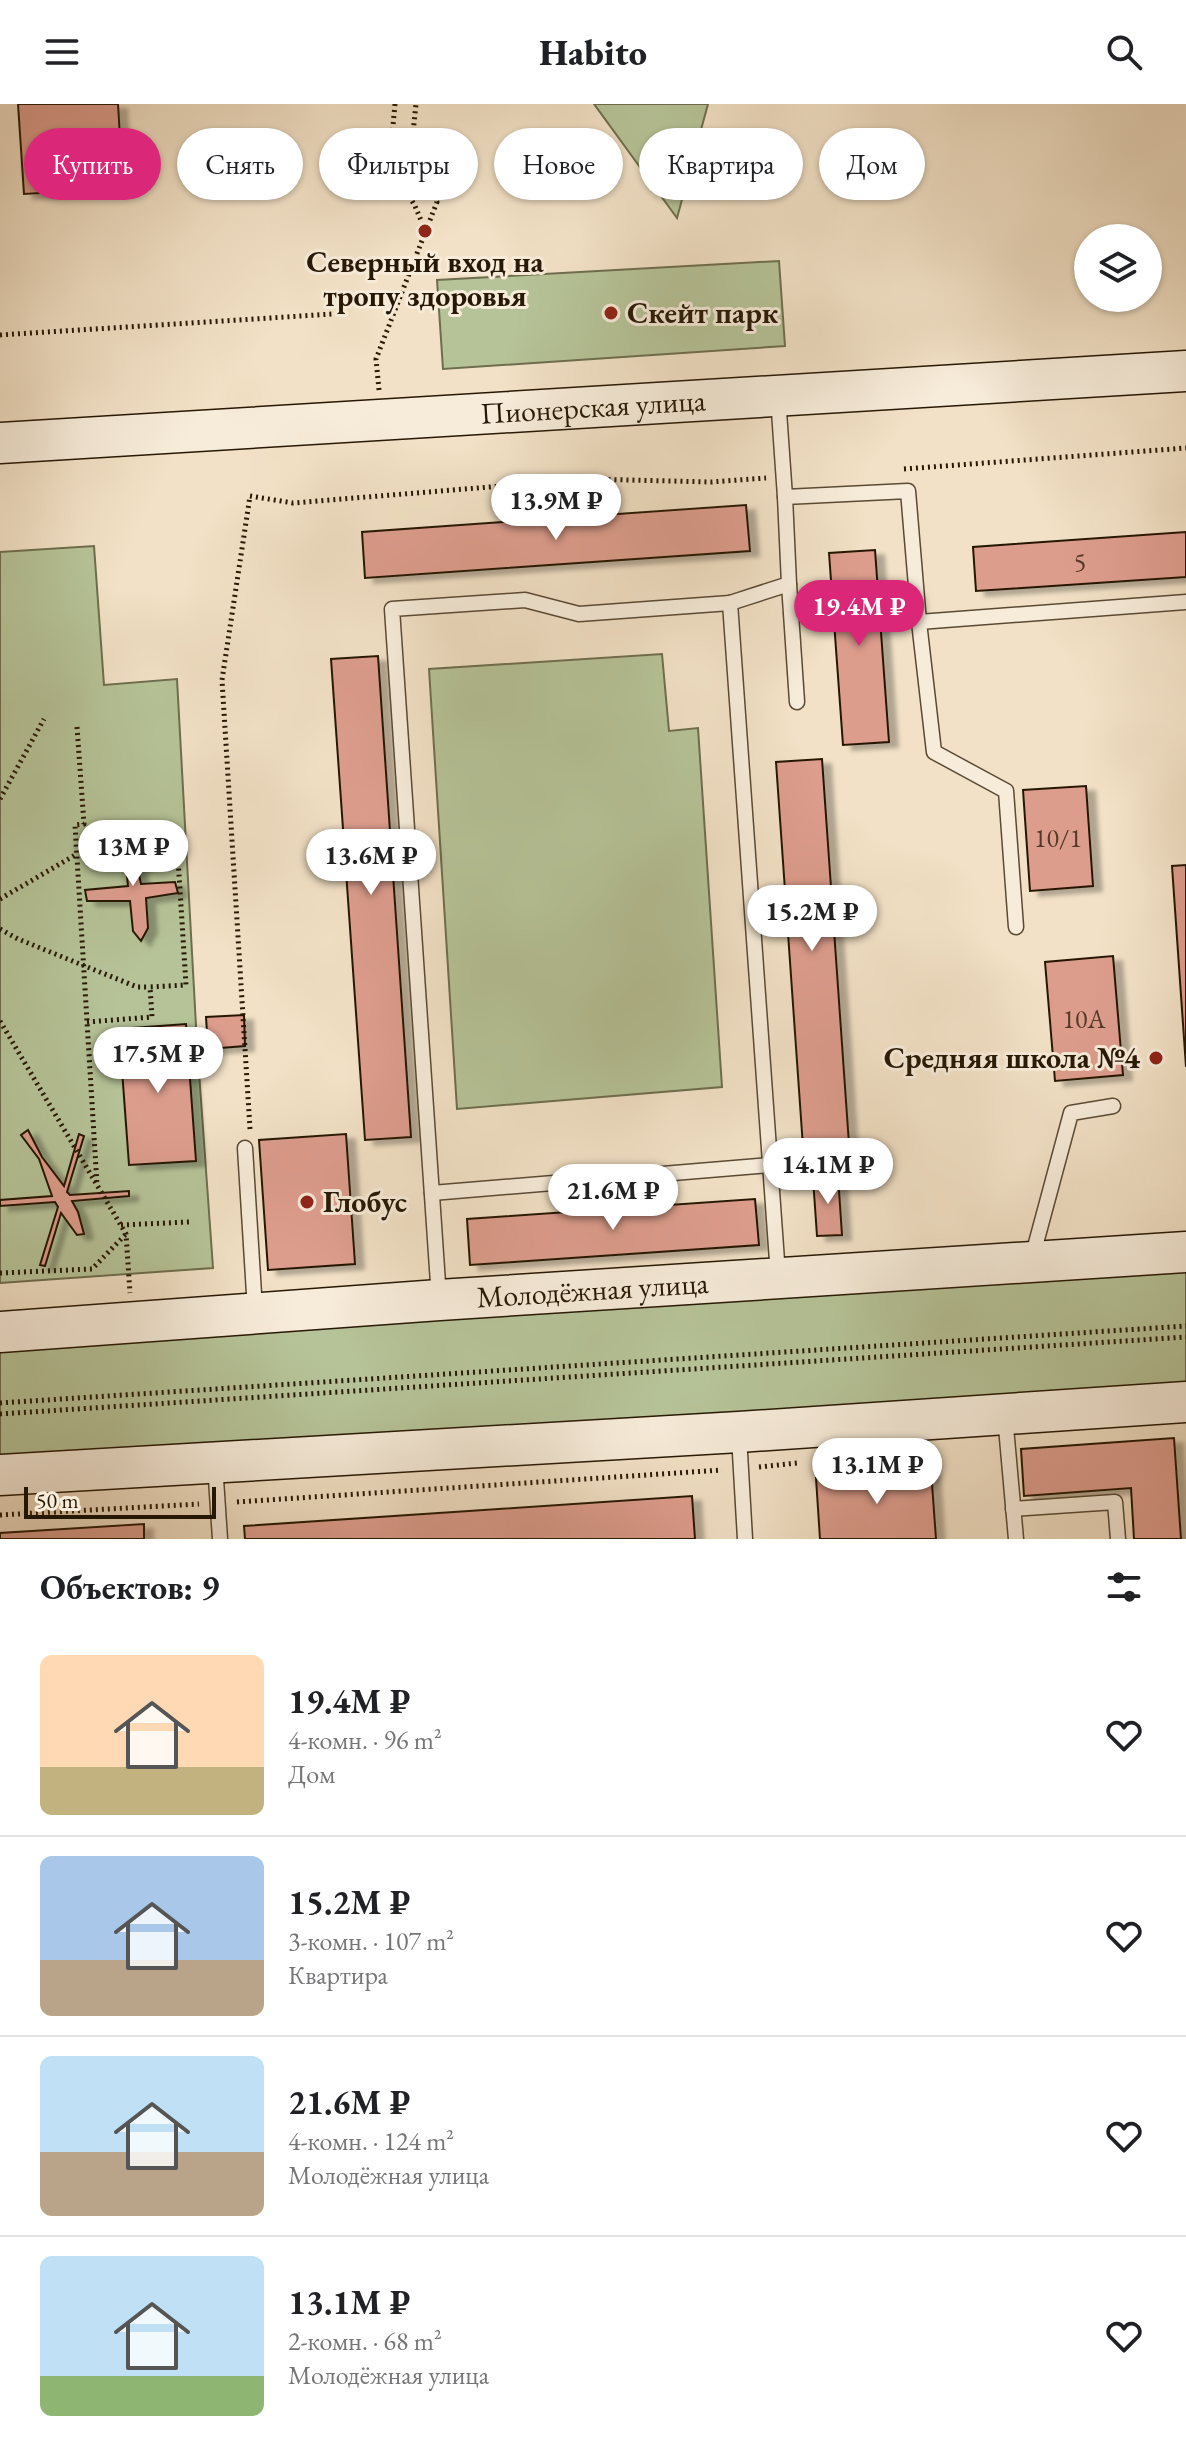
<!DOCTYPE html>
<html lang="ru">
<meta charset="utf-8">
<style>
:root{--surface:#fff;--page:#f6f6f6;--text:#202124;--muted:#757577;--line:#e0e0e0;--accent:#db2777}
body{margin:0;font-family:"EB Garamond",serif;background:var(--page);color:var(--text);height:100vh;display:flex;flex-direction:column;font-size:30px;white-space:nowrap}
*{box-sizing:border-box;margin:0}
p{font-size:26px;color:var(--muted)}
.icon{flex:none;width:44px;height:44px;fill:none;stroke:currentColor;stroke-width:2;stroke-linecap:round;stroke-linejoin:round}
.map{position:relative;height:1435px;overflow:hidden}
.drawer{display:flex;flex-direction:column;background:var(--surface);flex:1}
.drawer>*{flex:none}
.hud{position:absolute;left:24px;top:24px;width:1138px;height:72px;display:flex;gap:16px}
.buttons{position:absolute;left:1074px;top:120px;display:grid;gap:16px}
.buttons a{display:grid;place-items:center;width:88px;height:88px;border-radius:50%;background:var(--surface);box-shadow:0 2px 6px #0004;font-size:40px}
.scale{position:absolute;left:24px;bottom:20px;width:192px;box-sizing:border-box;padding-left:8px;border:4px solid #271804;border-top:0;font-size:22px;line-height:28px;white-space:nowrap;color:#271804;-webkit-text-stroke:6px #f7ecda;paint-order:stroke}
.price{position:absolute;translate:-50% -68px;padding:0 18px;border-radius:28px;background:#fff;color:#222;font-size:26px;line-height:52px;filter:drop-shadow(0 2px 4px #0008)}
.price::after{content:'';position:absolute;left:50%;top:48px;width:24px;height:18px;margin-left:-12px;background:inherit;clip-path:polygon(0 0,100% 0,50% 100%)}
.price.selected{background:var(--accent);color:#fff}
ul{padding:0;list-style:none}
li{display:flex;align-items:center;gap:24px;height:200px;padding:0 40px}
li+li{border-top:2px solid var(--line)}
li span{display:grid;place-items:center;flex:none;width:224px;height:160px;border-radius:12px;color:#555}
li>.icon{margin-inline-start:auto}
span .icon{width:96px;height:96px;fill:#fffc;stroke-width:1}
li b{font-size:34px}
h2{display:flex;justify-content:space-between;align-items:center;height:96px;padding:0 40px;font-size:34px}
.chip{padding:0 28px;border-radius:36px;background:var(--surface);box-shadow:0 2px 6px #0004;font-size:28px;line-height:72px}
.chip.selected{background:var(--accent);color:#fff}
header{display:flex;justify-content:space-between;align-items:center;height:104px;padding:0 40px;background:var(--surface);font-size:36px;font-weight:800}
.map>svg:first-child{display:block}
.green{fill:#b6c398;stroke:#6e6e4e;stroke-width:2}
.building{fill:#dd9d8d;stroke:#271804;stroke-width:2;filter:url(#shadow)}
.lines{fill:none;stroke-linecap:round;stroke-linejoin:round}
.lane-casing{stroke:#5a4a34;stroke-width:17}
.secondary-casing{stroke:#271804;stroke-width:43}
.path{stroke:#271804;stroke-width:5;stroke-dasharray:2 4;stroke-linecap:butt}
.lane{stroke:#f7ecda;stroke-width:14}
.secondary{stroke:#f7ecda;stroke-width:40}
.poi-dot{fill:#8f2418;stroke:#f7ecda;stroke-width:3}
.labels{text-anchor:middle;stroke-width:6;stroke-linejoin:round;paint-order:stroke}
.number-label{font-size:26px;fill:#543926}
.poi-label{font-size:30px;font-weight:bold;fill:#271804;stroke:#f7ecda;text-anchor:start}
.street-label{font-size:30px;fill:#271804;stroke:#f7ecda}
</style>
<header><svg class="icon" aria-label="menu" viewBox="0 0 24 24"><path d="M4 6h16M4 12h16M4 18h16"/></svg>Habito<svg class="icon" aria-label="search" viewBox="0 0 24 24"><circle cx="10" cy="10" r="6"/><path d="M15 15l6 6"/></svg></header>
<div class="map">
<svg width="1186" height="1435" viewBox="0 0 1186 1435">
<defs>
<filter id="shadow"><feDropShadow dx="9" dy="5" stdDeviation="2" flood-color="#0004"/></filter>
</defs>
<rect width="100%" height="100%" fill="#f2e1c6"/>
<filter id="stains"><feTurbulence type="fractalNoise" baseFrequency=".0025" numOctaves="4"/><feColorMatrix values="0 0 0 0 .2 0 0 0 0 .09 0 0 0 0 .02 0 0 0 .5 -.17"/></filter>
<radialGradient id="worn" r=".72"><stop offset=".6" stop-color="#630" stop-opacity="0"/><stop offset="1" stop-color="#630" stop-opacity=".3"/></radialGradient>
<g class="green">
<polygon points="594,0 708,0 677,114"/>
<polygon points="779,157 785,242 443,265 437,176"/>
<polygon points="94,442 104,581 177,575 197,940 213,1164 0,1179 0,448"/>
<polygon points="662,550 669,627 698,624 722,983 457,1005 429,565"/>
<polygon points="1186,1164 1186,1280 0,1357 0,1239"/>
</g>
<g class="building">
<polygon points="18,0 118,0 123,84 24,90"/>
<polygon points="746,401 750,447 365,474 362,428"/>
<polygon points="1186,428 1186,473 976,487 973,443"/>
<polygon points="875,446 889,638 843,641 829,449"/>
<polygon points="378,552 411,1033 365,1036 331,555"/>
<polygon points="822,655 849,1040 803,1043 776,658"/>
<polygon points="1086,682 1093,782 1030,787 1023,686"/>
<polygon points="127,736 133,750 149,741 149,752 138,766 141,780 175,778 178,789 146,794 148,824 141,837 133,827 130,797 87,797 85,786 128,782 126,763 108,757 106,746 124,751"/>
<polygon points="1186,761 1186,963 1172,762"/>
<polygon points="1113,852 1123,971 1055,977 1045,858"/>
<polygon points="244,911 245,942 208,945 206,913"/>
<polygon points="186,920 196,1057 129,1061 119,925"/>
<polygon points="28,1026 42,1053 64,1082 79,1030 84,1032 67,1088 70,1091 129,1087 129,1092 72,1097 78,1108 84,1130 77,1131 61,1109 45,1162 40,1161 58,1103 55,1098 0,1102 0,1096 52,1092 39,1055 21,1031"/>
<polygon points="346,1030 355,1160 268,1166 259,1036"/>
<polygon points="838,1072 842,1131 817,1132 813,1074"/>
<polygon points="755,1095 759,1141 470,1161 467,1115"/>
<polygon points="1174,1334 1181,1435 1134,1435 1131,1384 1024,1392 1021,1345"/>
<polygon points="931,1366 936,1435 820,1435 816,1374"/>
<polygon points="692,1392 695,1435 245,1435 244,1422"/>
<polygon points="144,1420 144,1435 0,1435 0,1429"/>
</g>
<g class="lines">
<g class="lane-casing">
<g id="lane">
<polyline points="778,293 785,393"/>
<polyline points="789,480 797,598"/>
<polyline points="919,518 934,648 1006,687 1016,823"/>
<polyline points="245,1044 255,1206"/>
<polyline points="432,1089 770,1061"/>
<polyline points="1032,1154 1071,1009 1113,1002"/>
<polyline points="778,1171 730,499 789,480 785,393 908,387 919,518 1186,498"/>
<polyline points="439,1194 392,505 525,496 579,510 730,499"/>
<polyline points="1005,1312 1016,1435"/>
<polyline points="739,1332 745,1435"/>
<polyline points="215,1360 220,1435"/>
<polyline points="1013,1405 1115,1398 1118,1435"/>
</g>
</g>
<g class="secondary-casing">
<g id="secondary">
<path id="s1" d="M0,339L1186,267"/>
<path id="s2" d="M0,1228L439,1196L1186,1148"/>
<polyline points="0,1371 739,1328 1186,1298"/>
</g>
</g>
<g class="path">
<polyline points="395,0 392,32 396,70 415,102 425,126"/>
<polyline points="0,231 333,210"/>
<polyline points="379,286 376,255 437,98 418,66 413,29 416,0"/>
<polyline points="904,365 1186,344"/>
<polyline points="77,623 84,720 75,721 97,1081"/>
<polyline points="0,695 44,615"/>
<polyline points="0,795 77,750"/>
<polyline points="0,825 18,835 137,883 150,883"/>
<polyline points="0,917 126,1130 130,1189"/>
<polyline points="87,918 152,913 150,883 186,881 177,739"/>
<polyline points="250,1025 222,576 250,392 293,399 588,375 711,378 766,374"/>
<polyline points="121,1121 189,1118"/>
<polyline points="0,1169 92,1165 126,1130"/>
<polyline points="0,1299 1186,1222"/>
<polyline points="0,1310 1186,1233"/>
<polyline points="759,1363 797,1359"/>
<polyline points="237,1398 722,1366"/>
<polyline points="0,1411 199,1400"/>
</g>
<use href="#lane" class="lane"/>
<use href="#secondary" class="secondary"/>
</g>
<g class="poi-dot">
<circle cx="425" cy="127" r="8"/>
<circle cx="611" cy="209" r="8"/>
<circle cx="1156" cy="954" r="8"/>
<circle cx="307" cy="1098" r="8"/>
</g>
<g class="labels">
<g class="number-label">
<text x="1080" y="467">5</text>
<text x="1058" y="743">10/1</text>
<text x="1084" y="924">10А</text>
</g>
<g class="poi-label">
<text x="425" y="168" text-anchor="middle">Северный вход на<tspan x="425" dy="34">тропу здоровья</tspan></text>
<text x="627" y="219">Скейт парк</text>
<text x="1140" y="964" text-anchor="end">Средняя школа №4</text>
<text x="323" y="1108">Глобус</text>
</g>
<g class="street-label">
<text dy="10" stroke="none"><textPath href="#s1" startOffset="594">Пионерская улица</textPath></text>
<text dy="10" stroke="none"><textPath href="#s2" startOffset="594">Молодёжная улица</textPath></text>
</g>
</g>
<rect width="100%" height="100%" filter="url(#stains)"/>
<rect width="100%" height="100%" fill="url(#worn)"/>
</svg>
<div class="buttons">
<a><svg class="icon" aria-label="layers" viewBox="0 0 24 24"><path d="M12 4l9 5-9 5-9-5zM3 14l9 5 9-5"/></svg></a>
</div>
<div class="scale">50 m</div>
<b class="price" style="left:556px;top:438px">13.9M ₽</b>
<b class="price selected" style="left:859px;top:544px">19.4M ₽</b>
<b class="price" style="left:133px;top:784px">13M ₽</b>
<b class="price" style="left:371px;top:793px">13.6M ₽</b>
<b class="price" style="left:812px;top:849px">15.2M ₽</b>
<b class="price" style="left:158px;top:991px">17.5M ₽</b>
<b class="price" style="left:828px;top:1102px">14.1M ₽</b>
<b class="price" style="left:613px;top:1128px">21.6M ₽</b>
<b class="price" style="left:877px;top:1402px">13.1M ₽</b>
<div class="hud">
<a class="chip selected">Купить</a>
<a class="chip">Снять</a>
<a class="chip">Фильтры</a>
<a class="chip">Новое</a>
<a class="chip">Квартира</a>
<a class="chip">Дом</a>
</div>
</div>
<section class="drawer">
<h2>Объектов: 9<svg class="icon" aria-label="filters" viewBox="0 0 24 24"><path d="M4 7h16M4 17h16"/><circle cx="9" cy="7" r="2"/><circle cx="15" cy="17" r="2"/></svg></h2>
<ul>
<li><span style="background:linear-gradient(#ffd9b3 70%,#c2b280 0)"><svg class="icon" aria-label="home" viewBox="0 0 24 24"><path d="M3 11l9-7 9 7M6 9v11h12V9"/></svg></span><div><b>19.4M ₽</b><p>4-комн. · 96 m²</p><p>Дом</p></div><svg class="icon" aria-label="heart" viewBox="0 0 24 24"><path d="M12 20l-8-8c-3-5 5-10 8-4 3-6 11-1 8 4z"/></svg></li>
<li><span style="background:linear-gradient(#a9c7e8 65%,#b9a48a 0)"><svg class="icon" aria-label="home" viewBox="0 0 24 24"><path d="M3 11l9-7 9 7M6 9v11h12V9"/></svg></span><div><b>15.2M ₽</b><p>3-комн. · 107 m²</p><p>Квартира</p></div><svg class="icon" aria-label="heart" viewBox="0 0 24 24"><path d="M12 20l-8-8c-3-5 5-10 8-4 3-6 11-1 8 4z"/></svg></li>
<li><span style="background:linear-gradient(#bfe0f5 60%,#b9a48a 0)"><svg class="icon" aria-label="home" viewBox="0 0 24 24"><path d="M3 11l9-7 9 7M6 9v11h12V9"/></svg></span><div><b>21.6M ₽</b><p>4-комн. · 124 m²</p><p>Молодёжная улица</p></div><svg class="icon" aria-label="heart" viewBox="0 0 24 24"><path d="M12 20l-8-8c-3-5 5-10 8-4 3-6 11-1 8 4z"/></svg></li>
<li><span style="background:linear-gradient(#bfe0f5 75%,#8fb573 0)"><svg class="icon" aria-label="home" viewBox="0 0 24 24"><path d="M3 11l9-7 9 7M6 9v11h12V9"/></svg></span><div><b>13.1M ₽</b><p>2-комн. · 68 m²</p><p>Молодёжная улица</p></div><svg class="icon" aria-label="heart" viewBox="0 0 24 24"><path d="M12 20l-8-8c-3-5 5-10 8-4 3-6 11-1 8 4z"/></svg></li>
</ul>
</section>
